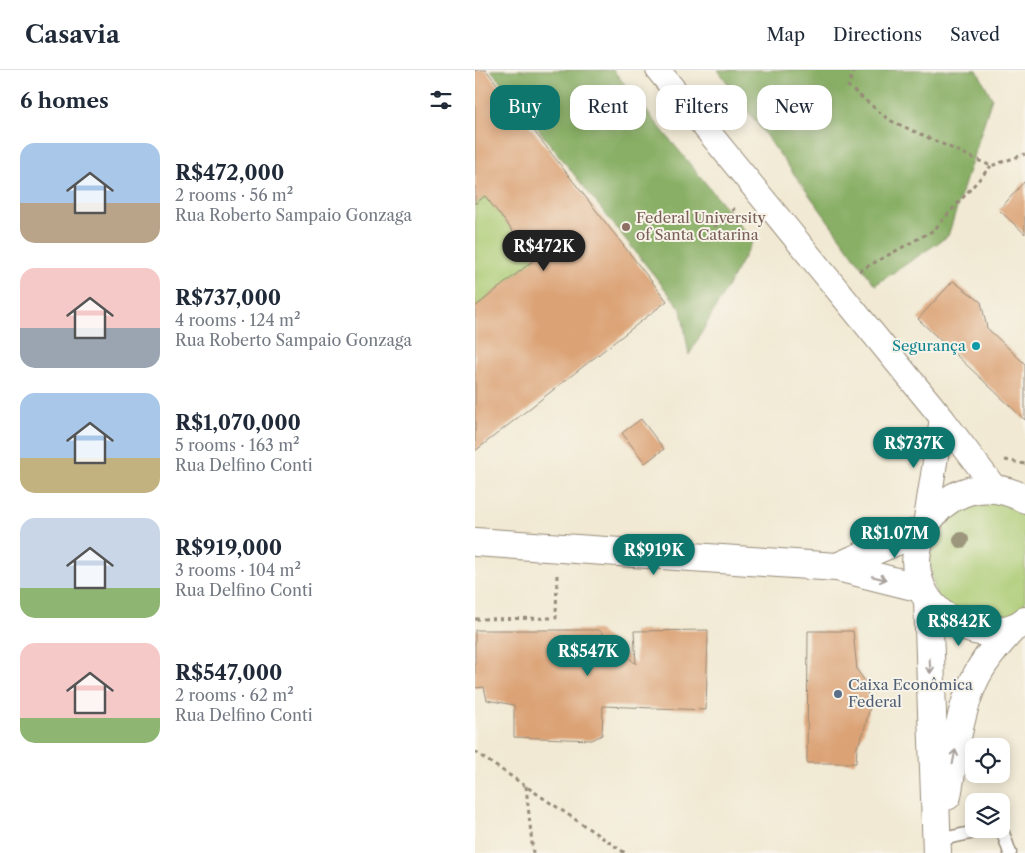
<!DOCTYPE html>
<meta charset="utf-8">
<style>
:root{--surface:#fff;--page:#f2f2f3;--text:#1f2937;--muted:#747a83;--line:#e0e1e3;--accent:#0f766e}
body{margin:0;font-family:"Libre Caslon Text",serif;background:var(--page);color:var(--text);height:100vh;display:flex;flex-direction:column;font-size:19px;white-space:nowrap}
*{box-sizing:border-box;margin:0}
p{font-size:16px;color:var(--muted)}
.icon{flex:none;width:28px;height:28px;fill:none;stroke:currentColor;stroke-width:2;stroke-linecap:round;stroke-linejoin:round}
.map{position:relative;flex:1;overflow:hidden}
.sheet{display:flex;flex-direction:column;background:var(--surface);width:475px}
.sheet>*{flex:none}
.banner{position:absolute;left:15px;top:15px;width:460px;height:45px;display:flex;gap:10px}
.buttons{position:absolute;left:490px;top:668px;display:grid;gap:10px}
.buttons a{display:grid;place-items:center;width:45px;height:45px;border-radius:10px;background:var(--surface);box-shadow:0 2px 12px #0003;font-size:25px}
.price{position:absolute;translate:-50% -42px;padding:0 11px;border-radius:18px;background:var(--accent);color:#fff;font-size:16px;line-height:32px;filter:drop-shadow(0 1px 2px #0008)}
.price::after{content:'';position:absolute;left:50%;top:30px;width:15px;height:11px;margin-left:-8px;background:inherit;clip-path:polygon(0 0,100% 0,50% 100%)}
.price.active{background:#222;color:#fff}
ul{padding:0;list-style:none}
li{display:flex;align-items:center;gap:15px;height:125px;padding:0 20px}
li span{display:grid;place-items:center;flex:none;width:140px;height:100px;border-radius:15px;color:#555}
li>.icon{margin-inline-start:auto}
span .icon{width:60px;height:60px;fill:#fffc;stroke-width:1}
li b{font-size:21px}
h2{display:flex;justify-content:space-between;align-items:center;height:60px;padding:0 20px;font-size:21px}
.tag{padding:0 18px;border-radius:15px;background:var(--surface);box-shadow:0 2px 12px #0003;font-size:18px;line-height:45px}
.tag.active{background:var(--accent);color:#fff}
header{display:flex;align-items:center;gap:30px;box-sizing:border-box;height:70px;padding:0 25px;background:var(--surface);border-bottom:1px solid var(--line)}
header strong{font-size:24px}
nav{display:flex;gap:28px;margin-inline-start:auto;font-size:18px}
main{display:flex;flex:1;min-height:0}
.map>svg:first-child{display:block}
.green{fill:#abcb73;stroke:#737a48}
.forest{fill:#88af65;stroke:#626c42}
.building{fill:#dba274}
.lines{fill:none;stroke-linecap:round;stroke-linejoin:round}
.lane-casing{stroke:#968a78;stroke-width:15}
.street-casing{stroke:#968a78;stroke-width:26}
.secondary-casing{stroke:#968a78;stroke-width:30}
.path{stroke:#968a78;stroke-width:3;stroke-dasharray:4 4;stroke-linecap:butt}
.lane{stroke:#fff;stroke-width:12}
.street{stroke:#fff;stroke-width:24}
.secondary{stroke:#fff;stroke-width:28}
.tree{fill:#9c967b}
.oneway{stroke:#a79f9a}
.education-dot{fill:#8d6e63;stroke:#f7f3e8;stroke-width:2}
.culture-dot{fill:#0f9aa8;stroke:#f7f3e8;stroke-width:2}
.service-dot{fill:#5c6f8a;stroke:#f7f3e8;stroke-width:2}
.labels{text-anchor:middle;stroke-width:4;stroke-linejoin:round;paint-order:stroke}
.education-label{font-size:15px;fill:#785e54;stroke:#f7f3e8;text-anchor:start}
.culture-label{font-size:15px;fill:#0d838f;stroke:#f7f3e8;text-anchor:end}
.service-label{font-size:15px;fill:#4e5e75;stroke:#f7f3e8;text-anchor:start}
</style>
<header>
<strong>Casavia</strong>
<nav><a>Map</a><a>Directions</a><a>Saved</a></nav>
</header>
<main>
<section class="sheet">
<h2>6 homes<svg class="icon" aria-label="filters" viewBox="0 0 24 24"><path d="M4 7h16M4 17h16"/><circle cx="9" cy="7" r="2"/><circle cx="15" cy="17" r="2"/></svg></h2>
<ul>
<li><span style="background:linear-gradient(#a9c7e8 60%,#b9a48a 0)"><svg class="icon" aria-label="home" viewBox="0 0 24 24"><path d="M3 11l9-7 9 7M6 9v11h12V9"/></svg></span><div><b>R$472,000</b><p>2 rooms · 56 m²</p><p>Rua Roberto Sampaio Gonzaga</p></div></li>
<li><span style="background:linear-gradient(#f6c9c9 60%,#9aa5b1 0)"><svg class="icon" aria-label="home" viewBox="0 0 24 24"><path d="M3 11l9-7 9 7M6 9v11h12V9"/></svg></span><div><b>R$737,000</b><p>4 rooms · 124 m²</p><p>Rua Roberto Sampaio Gonzaga</p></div></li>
<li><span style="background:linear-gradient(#a9c7e8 65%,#c2b280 0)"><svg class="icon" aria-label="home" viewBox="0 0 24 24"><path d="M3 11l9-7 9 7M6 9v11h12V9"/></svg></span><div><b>R$1,070,000</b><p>5 rooms · 163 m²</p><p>Rua Delfino Conti</p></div></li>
<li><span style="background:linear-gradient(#c9d6e8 70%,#8fb573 0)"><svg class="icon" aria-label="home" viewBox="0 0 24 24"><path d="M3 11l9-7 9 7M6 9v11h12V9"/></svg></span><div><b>R$919,000</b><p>3 rooms · 104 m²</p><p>Rua Delfino Conti</p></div></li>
<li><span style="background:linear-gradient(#f6c9c9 75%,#8fb573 0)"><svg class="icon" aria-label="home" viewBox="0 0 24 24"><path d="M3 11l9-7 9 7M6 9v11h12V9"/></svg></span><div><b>R$547,000</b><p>2 rooms · 62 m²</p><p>Rua Delfino Conti</p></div></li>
</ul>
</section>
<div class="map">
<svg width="550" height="783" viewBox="0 0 550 783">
<rect width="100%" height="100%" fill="#f7f3e8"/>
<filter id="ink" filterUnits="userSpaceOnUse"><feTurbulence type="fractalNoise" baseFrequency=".02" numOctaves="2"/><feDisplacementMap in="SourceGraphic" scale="10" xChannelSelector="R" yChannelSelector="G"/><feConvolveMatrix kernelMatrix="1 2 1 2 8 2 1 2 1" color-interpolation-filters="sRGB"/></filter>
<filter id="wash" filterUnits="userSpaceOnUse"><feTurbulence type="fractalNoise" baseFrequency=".0096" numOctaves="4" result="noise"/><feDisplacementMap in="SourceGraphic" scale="20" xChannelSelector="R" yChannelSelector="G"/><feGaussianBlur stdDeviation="1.12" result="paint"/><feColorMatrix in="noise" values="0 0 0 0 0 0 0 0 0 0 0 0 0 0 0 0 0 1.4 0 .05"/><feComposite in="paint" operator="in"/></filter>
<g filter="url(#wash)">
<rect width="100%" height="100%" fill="#f1e9d3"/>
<g class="green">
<polygon points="10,126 60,189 0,237 0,134"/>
<polygon points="502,426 550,438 550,543 512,558 464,538 449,470 459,451"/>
</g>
<g class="forest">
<polygon points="16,0 138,0 278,171 214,285 206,239"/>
<polygon points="243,0 502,0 517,28 473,166 400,215"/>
</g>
<g id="blocks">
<g class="building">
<polygon points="0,0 11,0 192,231 0,381 0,237 60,189 10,126 0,134"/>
<polygon points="550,111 550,164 524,140"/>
<polygon points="478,211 506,232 512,258 550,294 550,350 443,249"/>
<polygon points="166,349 189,379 170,393 147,363"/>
<polygon points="0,560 124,560 161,594 159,561 233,560 231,640 128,636 127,665 117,670 39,667 39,635 12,630 9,617 0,618"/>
<polygon points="333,561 378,561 382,600 390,611 395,637 388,664 382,677 381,693 332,693"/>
</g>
</g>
</g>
<g filter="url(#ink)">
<use href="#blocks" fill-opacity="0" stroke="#968a78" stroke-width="1"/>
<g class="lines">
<g class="lane-casing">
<g id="lane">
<polyline points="521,759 528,763 535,783"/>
<polyline points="463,770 514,759"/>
</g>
</g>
<g class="street-casing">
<g id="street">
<polyline points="183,0 467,348 520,418"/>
<polyline points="450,455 467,348"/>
</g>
</g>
<g class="secondary-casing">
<g id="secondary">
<path d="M550,429C456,379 389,524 496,559C511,564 537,562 550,551"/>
<polyline points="0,472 362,497 446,518"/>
<polyline points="362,497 447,460"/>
<polyline points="453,530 462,783"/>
<path d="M472,726C479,688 483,646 499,611C508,591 523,574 538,558"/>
</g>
</g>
<g class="path">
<polyline points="379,0 373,16 414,50 516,96 550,84"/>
<polyline points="239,157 261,137"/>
<polyline points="384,201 459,160 516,96"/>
<polyline points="530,390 550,394"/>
<polyline points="0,549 81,548 82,504"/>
<polyline points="0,682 150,783"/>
<polyline points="51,716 58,783"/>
</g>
<use href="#lane" class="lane"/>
<use href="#street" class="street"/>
<use href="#secondary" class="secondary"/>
</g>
<circle class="tree" cx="486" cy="470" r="8"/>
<defs><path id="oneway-shaft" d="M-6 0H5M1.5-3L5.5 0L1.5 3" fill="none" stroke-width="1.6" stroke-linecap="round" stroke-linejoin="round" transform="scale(1.25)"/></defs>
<g class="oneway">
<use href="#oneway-shaft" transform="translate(404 508) rotate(14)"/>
<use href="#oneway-shaft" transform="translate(455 596) rotate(87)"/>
<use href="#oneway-shaft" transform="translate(479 687) rotate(-79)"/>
</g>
</g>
<circle class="education-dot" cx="151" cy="157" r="5"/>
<circle class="culture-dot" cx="501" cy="276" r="5"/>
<circle class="service-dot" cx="363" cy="624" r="5"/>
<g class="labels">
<g class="education-label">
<text x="161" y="153">Federal University<tspan x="161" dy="17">of Santa Catarina</tspan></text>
</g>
<g class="culture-label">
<text x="491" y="281">Segurança</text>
</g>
<g class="service-label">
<text x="373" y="620">Caixa Econômica<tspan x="373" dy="17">Federal</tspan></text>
</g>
</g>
</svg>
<div class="buttons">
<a><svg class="icon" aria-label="locate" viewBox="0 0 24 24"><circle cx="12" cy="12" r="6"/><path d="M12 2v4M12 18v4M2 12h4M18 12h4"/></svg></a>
<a><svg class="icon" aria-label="layers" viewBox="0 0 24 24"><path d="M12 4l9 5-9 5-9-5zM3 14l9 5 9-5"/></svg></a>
</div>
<b class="price active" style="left:69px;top:202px">R$472K</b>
<b class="price" style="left:439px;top:399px">R$737K</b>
<b class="price" style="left:420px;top:489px">R$1.07M</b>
<b class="price" style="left:179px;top:506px">R$919K</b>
<b class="price" style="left:484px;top:577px">R$842K</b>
<b class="price" style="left:113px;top:607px">R$547K</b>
<div class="banner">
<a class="tag active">Buy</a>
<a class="tag">Rent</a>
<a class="tag">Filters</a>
<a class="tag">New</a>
</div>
</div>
</main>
